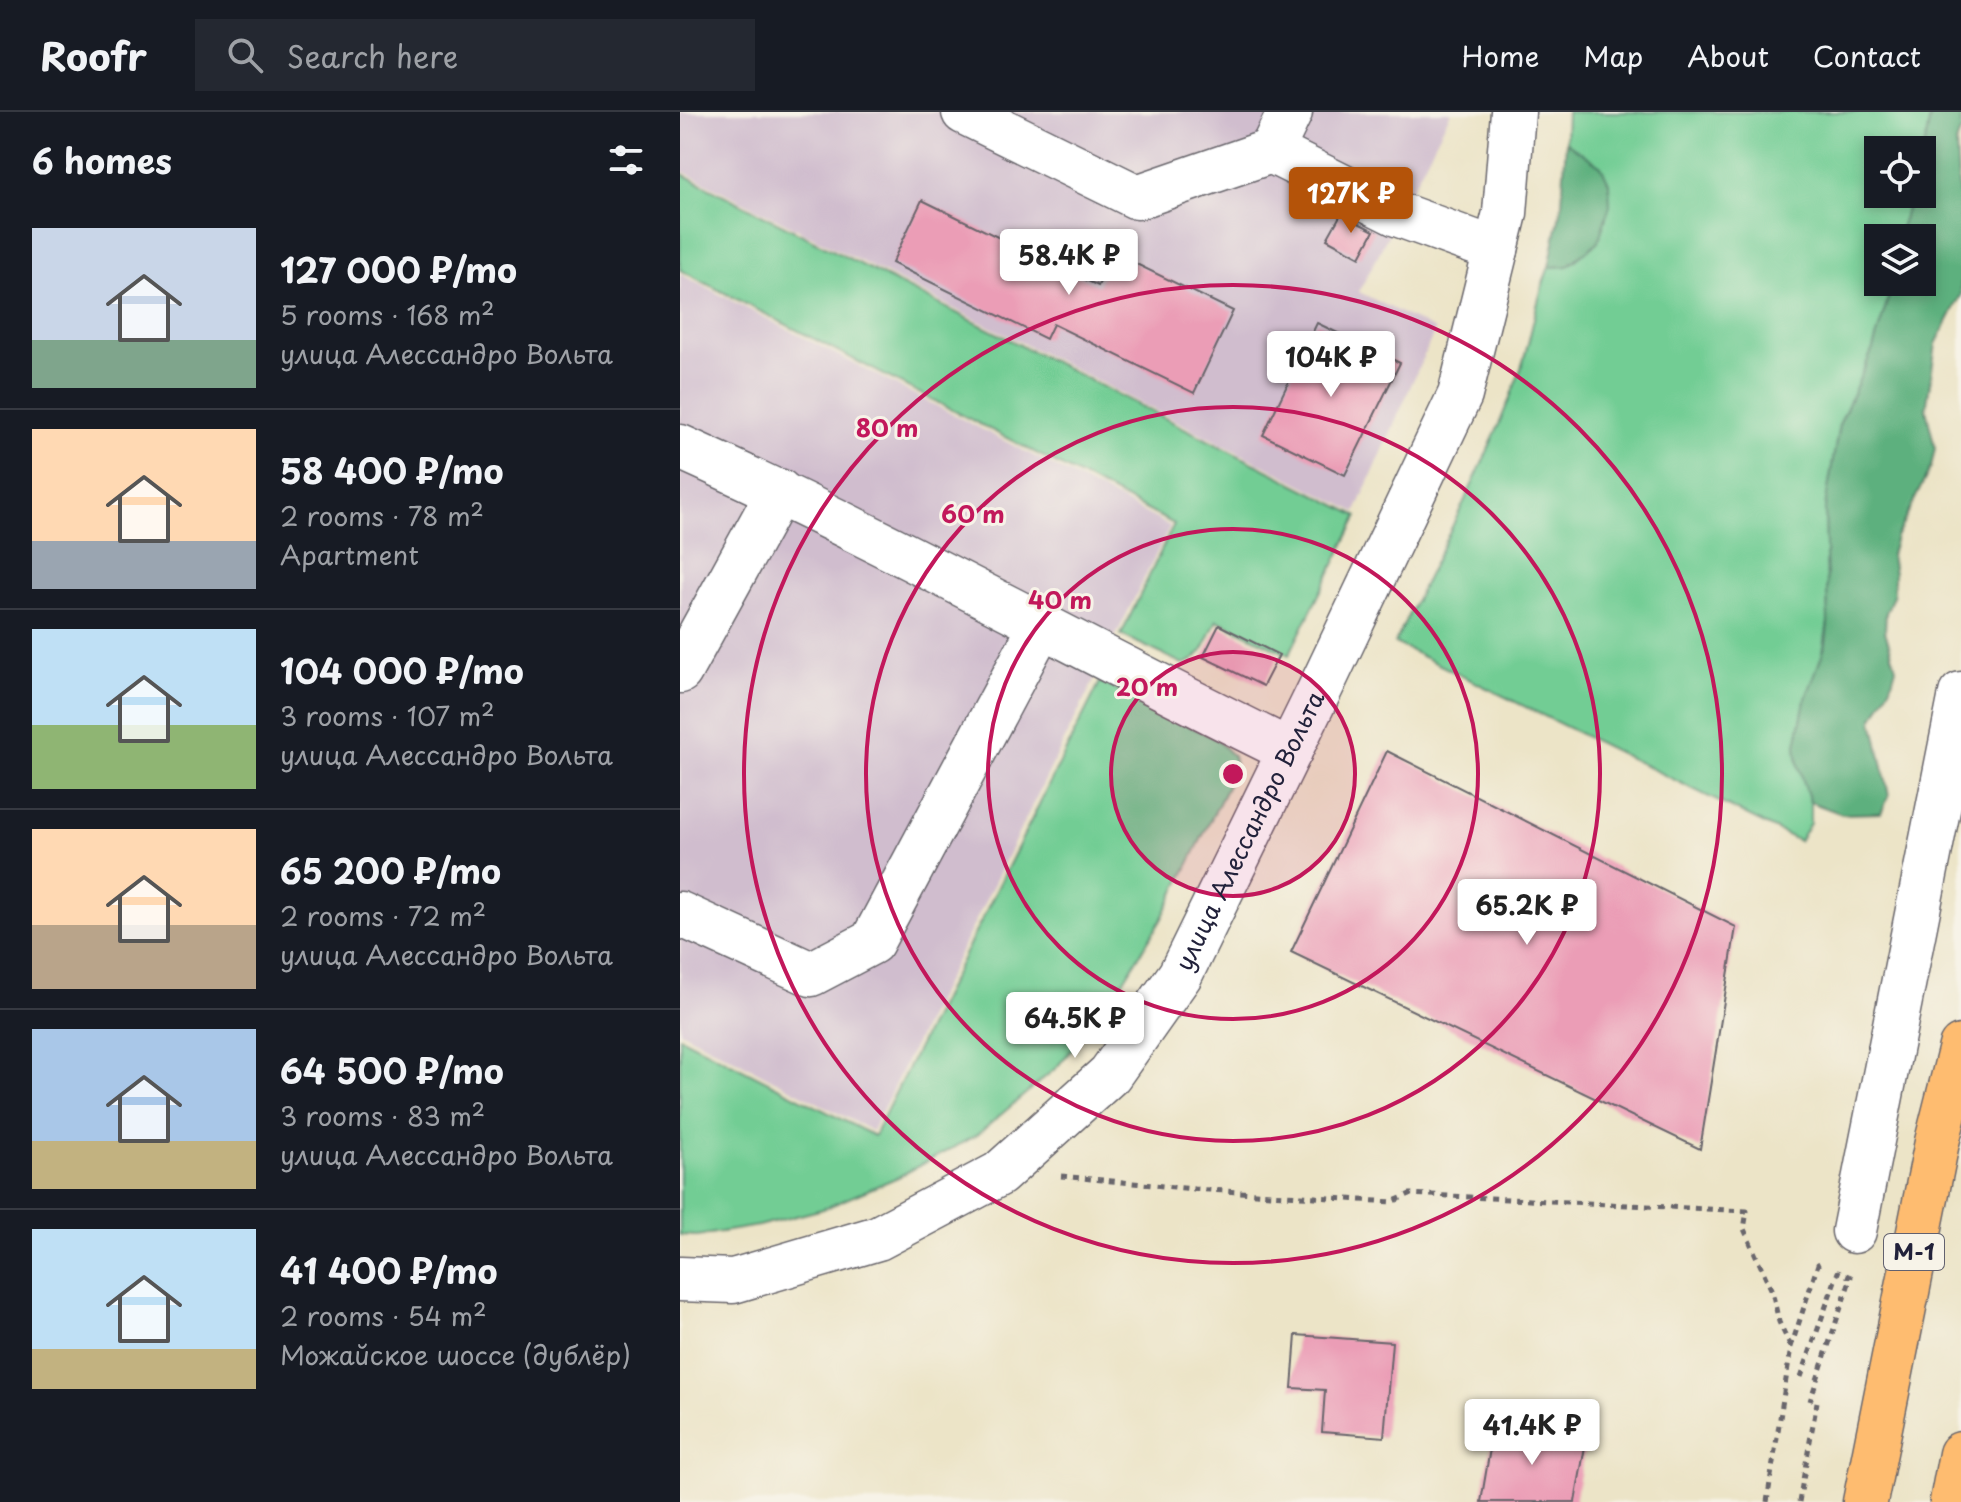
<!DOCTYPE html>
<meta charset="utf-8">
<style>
:root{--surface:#171b24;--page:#242831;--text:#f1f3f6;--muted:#9ea1a6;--line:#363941;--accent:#b45309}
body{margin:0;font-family:"Playpen Sans",sans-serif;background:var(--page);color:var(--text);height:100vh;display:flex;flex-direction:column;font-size:30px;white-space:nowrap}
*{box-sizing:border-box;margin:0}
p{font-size:26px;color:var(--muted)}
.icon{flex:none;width:44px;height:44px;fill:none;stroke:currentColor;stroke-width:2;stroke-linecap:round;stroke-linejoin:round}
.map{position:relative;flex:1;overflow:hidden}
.panel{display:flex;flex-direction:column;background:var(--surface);width:680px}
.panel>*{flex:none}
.fabs{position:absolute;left:1184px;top:24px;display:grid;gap:16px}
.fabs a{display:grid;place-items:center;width:72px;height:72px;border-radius:0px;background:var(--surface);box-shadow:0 4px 12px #0003;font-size:40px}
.price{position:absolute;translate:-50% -68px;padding:0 18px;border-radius:8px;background:#fff;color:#222;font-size:26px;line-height:52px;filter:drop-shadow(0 2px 4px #0008)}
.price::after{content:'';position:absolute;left:50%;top:48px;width:24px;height:18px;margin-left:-12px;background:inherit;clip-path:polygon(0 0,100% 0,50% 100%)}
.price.current{background:var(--accent);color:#fff}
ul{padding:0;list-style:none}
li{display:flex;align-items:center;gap:24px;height:200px;padding:0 32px}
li+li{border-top:2px solid var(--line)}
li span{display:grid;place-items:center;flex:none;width:224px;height:160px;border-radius:0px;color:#555}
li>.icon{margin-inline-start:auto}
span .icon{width:96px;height:96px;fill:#fffc;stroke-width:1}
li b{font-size:34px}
h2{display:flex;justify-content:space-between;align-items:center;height:96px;padding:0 32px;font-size:34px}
header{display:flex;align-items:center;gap:48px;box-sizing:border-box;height:112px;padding:0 40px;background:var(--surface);border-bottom:2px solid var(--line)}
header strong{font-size:38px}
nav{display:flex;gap:44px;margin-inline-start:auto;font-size:28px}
.search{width:560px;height:72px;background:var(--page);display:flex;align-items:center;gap:20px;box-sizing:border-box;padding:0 28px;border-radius:0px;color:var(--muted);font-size:30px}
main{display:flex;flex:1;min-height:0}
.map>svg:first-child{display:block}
.industrial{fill:#d0bdce}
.green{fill:#72cd94;stroke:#4a7868;stroke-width:2}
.forest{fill:#5db07e;stroke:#40695c;stroke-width:2}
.building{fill:#eb9db6}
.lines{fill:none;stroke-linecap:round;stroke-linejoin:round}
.minor-casing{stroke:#69666c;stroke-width:47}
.major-casing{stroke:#69666c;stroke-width:47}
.highway-casing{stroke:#69666c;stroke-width:47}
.path{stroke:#69666c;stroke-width:5;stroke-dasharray:6 6;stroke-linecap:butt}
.minor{stroke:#fff;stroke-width:44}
.major{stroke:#febc70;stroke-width:44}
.highway{stroke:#febc70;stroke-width:44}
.ring{fill:none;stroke:#c2185b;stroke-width:4}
.labels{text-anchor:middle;stroke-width:6;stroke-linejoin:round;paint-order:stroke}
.shield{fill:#f7f3e8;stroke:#62616f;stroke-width:2}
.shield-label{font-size:22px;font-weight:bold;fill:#22223b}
.street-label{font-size:24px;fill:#22223b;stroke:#f7f3e8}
.centre{fill:#c2185b;stroke:#f7f3e8;stroke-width:4}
.ring-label{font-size:24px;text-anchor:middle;font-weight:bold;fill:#c2185b;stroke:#f7f3e8;stroke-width:6;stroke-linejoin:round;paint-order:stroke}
</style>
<header>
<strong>Roofr</strong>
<div class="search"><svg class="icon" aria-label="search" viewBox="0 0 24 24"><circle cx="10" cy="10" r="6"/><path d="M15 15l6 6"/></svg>Search here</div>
<nav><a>Home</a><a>Map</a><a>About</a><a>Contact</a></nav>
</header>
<main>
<section class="panel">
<h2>6 homes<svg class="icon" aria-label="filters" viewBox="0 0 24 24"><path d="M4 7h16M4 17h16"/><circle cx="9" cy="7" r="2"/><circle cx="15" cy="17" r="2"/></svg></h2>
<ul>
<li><span style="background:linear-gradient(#c9d6e8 70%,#7fa58c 0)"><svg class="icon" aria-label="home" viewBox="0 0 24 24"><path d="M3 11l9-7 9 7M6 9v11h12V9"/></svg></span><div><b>127 000 ₽/mo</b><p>5 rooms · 168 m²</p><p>улица Алессандро Вольта</p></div></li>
<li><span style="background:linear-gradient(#ffd9b3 70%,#9aa5b1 0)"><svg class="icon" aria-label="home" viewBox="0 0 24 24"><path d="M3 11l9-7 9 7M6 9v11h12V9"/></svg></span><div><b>58 400 ₽/mo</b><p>2 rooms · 78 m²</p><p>Apartment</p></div></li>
<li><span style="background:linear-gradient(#bfe0f5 60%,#8fb573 0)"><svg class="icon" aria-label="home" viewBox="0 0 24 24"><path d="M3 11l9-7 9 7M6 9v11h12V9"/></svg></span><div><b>104 000 ₽/mo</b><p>3 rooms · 107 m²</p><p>улица Алессандро Вольта</p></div></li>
<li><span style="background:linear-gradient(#ffd9b3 60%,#b9a48a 0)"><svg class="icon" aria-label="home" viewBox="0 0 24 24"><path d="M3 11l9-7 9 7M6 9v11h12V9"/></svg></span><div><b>65 200 ₽/mo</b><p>2 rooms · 72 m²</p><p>улица Алессандро Вольта</p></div></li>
<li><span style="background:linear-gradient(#a9c7e8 70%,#c2b280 0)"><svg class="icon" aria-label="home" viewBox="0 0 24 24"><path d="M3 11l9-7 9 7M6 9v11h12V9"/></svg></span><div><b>64 500 ₽/mo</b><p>3 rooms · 83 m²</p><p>улица Алессандро Вольта</p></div></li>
<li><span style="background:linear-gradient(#bfe0f5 75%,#c2b280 0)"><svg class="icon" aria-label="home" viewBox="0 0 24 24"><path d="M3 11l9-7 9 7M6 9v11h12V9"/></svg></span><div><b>41 400 ₽/mo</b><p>2 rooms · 54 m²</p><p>Можайское шоссе (дублёр)</p></div></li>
</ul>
</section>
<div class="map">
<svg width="1281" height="1390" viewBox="0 0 1281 1390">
<rect width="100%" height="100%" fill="#f7f3e8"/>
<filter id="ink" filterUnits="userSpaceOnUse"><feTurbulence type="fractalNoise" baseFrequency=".0125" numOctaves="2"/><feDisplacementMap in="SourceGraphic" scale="16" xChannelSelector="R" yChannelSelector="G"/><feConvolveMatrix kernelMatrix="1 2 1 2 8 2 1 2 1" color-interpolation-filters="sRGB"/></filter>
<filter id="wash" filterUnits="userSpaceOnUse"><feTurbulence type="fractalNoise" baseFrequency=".006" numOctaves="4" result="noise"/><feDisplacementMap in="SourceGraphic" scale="32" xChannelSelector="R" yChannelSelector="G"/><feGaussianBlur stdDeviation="1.8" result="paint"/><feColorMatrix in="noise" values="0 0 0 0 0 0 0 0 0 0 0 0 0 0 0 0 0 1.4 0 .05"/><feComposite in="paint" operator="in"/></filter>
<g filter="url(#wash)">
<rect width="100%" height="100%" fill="#ece4c7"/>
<g class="industrial">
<polygon points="0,0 771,0 679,180 755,218 676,400 0,58"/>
<polygon points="0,162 490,414 192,1019 0,919"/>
</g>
<g class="green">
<path d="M887,0H1251L1242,48V38H1198V82H1234L1225,100L1219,126H1198V170H1213L1193,237L1159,313L1145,395L1148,510L1141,551L1125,589L1116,633L1118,652L1130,690V711L1119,729L715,531C758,442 805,354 839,262C852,227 855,189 869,155L888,154L918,130L921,54L886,30Z"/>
<path d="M0,61L678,404L609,543L537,508C528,525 524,548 503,552L441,523L494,412L0,158Z"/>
<polygon points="420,570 536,627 553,644 556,657 481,808 430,891 377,955 297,1023 218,1065 143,1097 78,1114 17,1124 0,1123 0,925 194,1024"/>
</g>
<g class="forest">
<polygon points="1251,0 1281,0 1281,18 1276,31 1281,119 1281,183 1256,232 1246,297 1255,336 1251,355 1216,425 1211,443 1214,462 1214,481 1206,501 1205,519 1216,556 1211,574 1193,608 1209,684 1201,701 1162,702 1130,690 1118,652 1116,633 1125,589 1146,532 1148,510 1145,395 1159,313 1193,237 1213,170 1242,170 1242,126 1219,126 1225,100 1234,82 1242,82 1242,48"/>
<polygon points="886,30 921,54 929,71 930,93 918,130 887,154 869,155 882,91"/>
</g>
<g id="blocks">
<g class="building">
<polygon points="242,88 418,174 434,141 553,199 514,281 373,212 366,227 212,151"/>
<polygon points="661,102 694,119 680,145 647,127"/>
<polygon points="637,211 720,251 665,363 583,323"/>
<polygon points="539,513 599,543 583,574 523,545"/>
<polygon points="707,639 1056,815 1020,1037 611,840"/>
<polygon points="616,1223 712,1230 704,1325 642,1320 645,1278 612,1276"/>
<polygon points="814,1313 906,1329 895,1390 801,1390"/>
</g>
</g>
</g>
<g filter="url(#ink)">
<use href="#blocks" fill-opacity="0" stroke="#69666c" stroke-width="2"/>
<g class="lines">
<g class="minor-casing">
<g id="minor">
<polyline points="284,0 457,85 591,39 717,102 816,138"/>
<polyline points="591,39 610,0"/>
<path d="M0,335C207,428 405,539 610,639"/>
<polyline points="0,559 99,379"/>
<polyline points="0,802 131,862 192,830 362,512"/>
<polyline points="1174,1119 1281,582"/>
<path id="s1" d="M0,1167L53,1169L198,1126L319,1062L430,962L500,863L642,573L780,283L825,101L833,0"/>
</g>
</g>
<g class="major-casing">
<polyline id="major" points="1272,1390 1281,1342"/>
</g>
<g class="highway-casing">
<polyline id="highway" points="1185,1390 1257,1030 1281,935"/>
</g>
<g class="path">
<polyline points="381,1064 514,1077 712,1090 730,1082 1067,1099 1064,1117 1092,1179 1099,1210 1111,1235"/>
<polyline points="1121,1265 1158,1160 1171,1165 1130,1289"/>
<polyline points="1087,1390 1111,1235 1138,1152 1144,1149"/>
<polyline points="1119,1390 1137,1290"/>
</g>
<use href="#minor" class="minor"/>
<use href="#major" class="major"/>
<use href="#highway" class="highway"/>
</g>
</g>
<circle cx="553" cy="662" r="122" fill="#c2185b" fill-opacity=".12"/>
<g class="ring">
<circle cx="553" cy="662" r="122"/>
<circle cx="553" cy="662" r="245"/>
<circle cx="553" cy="662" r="367"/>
<circle cx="553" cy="662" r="489"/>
</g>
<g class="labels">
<rect class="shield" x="1204" y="1122" width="60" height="36" rx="6"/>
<g class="shield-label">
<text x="1234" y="1148">М-1</text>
</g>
<g class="street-label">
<text dy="8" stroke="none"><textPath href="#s1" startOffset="772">улица Алессандро Вольта</textPath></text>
</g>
</g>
<circle cx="553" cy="662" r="12" class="centre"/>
<g class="ring-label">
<text x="207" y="325">80 m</text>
<text x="293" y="411">60 m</text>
<text x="380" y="497">40 m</text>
<text x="467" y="584">20 m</text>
</g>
</svg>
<div class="fabs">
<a><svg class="icon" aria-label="locate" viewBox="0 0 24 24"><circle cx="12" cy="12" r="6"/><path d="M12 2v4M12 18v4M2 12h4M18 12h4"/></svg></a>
<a><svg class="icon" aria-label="layers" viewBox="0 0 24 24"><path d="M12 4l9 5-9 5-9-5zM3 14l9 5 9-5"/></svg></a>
</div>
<b class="price current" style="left:671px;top:123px">127K ₽</b>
<b class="price" style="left:389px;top:185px">58.4K ₽</b>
<b class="price" style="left:651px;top:287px">104K ₽</b>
<b class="price" style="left:847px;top:835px">65.2K ₽</b>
<b class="price" style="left:395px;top:948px">64.5K ₽</b>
<b class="price" style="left:852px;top:1355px">41.4K ₽</b>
</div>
</main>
